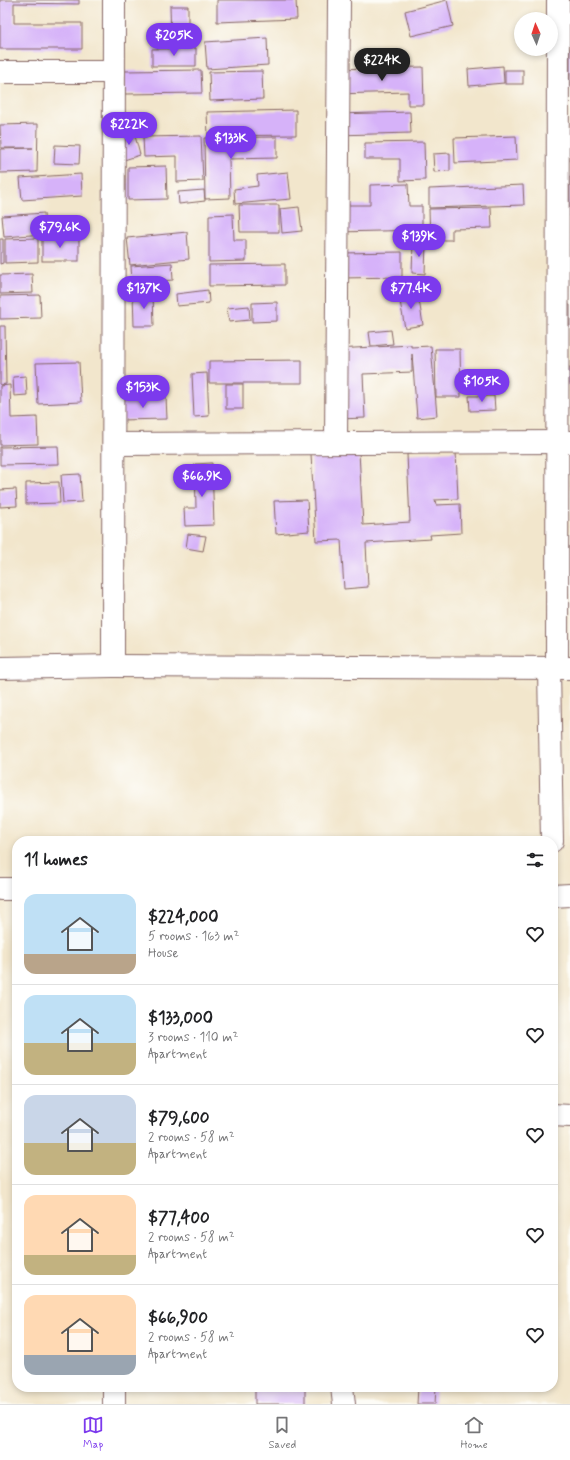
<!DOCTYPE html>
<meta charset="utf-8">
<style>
:root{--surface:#fff;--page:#f2f2f2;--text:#202124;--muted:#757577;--line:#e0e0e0;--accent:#7c3aed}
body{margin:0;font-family:Mynerve,sans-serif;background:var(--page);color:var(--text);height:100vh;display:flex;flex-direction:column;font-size:15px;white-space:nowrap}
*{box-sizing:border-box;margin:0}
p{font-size:13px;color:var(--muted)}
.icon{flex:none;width:22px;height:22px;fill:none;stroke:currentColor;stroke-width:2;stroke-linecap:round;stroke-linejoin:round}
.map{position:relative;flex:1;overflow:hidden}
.sheet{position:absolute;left:12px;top:836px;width:546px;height:556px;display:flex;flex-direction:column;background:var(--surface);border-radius:16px;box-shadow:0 2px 6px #0003}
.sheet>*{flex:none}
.needle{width:26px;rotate:357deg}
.fabs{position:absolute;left:514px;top:12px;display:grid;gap:8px}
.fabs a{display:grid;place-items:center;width:44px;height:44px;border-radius:50%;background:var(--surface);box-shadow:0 2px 6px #0003;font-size:20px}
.price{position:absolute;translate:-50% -34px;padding:0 9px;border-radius:14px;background:var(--accent);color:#fff;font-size:13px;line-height:26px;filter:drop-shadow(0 1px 2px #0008)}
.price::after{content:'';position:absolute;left:50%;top:24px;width:12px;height:9px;margin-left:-6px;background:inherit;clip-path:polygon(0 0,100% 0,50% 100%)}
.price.on{background:#222;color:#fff}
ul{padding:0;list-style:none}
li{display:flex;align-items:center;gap:12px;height:100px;padding:0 12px}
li+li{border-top:1px solid var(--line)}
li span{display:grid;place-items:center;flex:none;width:112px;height:80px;border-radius:12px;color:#555}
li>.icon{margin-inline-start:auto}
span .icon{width:48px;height:48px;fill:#fffc;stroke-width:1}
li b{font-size:17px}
h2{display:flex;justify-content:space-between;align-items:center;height:48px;padding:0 12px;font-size:17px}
.menu{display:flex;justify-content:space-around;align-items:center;height:56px;border-top:1px solid var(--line);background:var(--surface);font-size:11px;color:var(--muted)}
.menu a{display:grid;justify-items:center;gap:2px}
.menu .on{color:var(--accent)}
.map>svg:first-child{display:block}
.building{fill:#d6b2f9}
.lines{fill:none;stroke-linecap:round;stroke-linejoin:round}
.minor-casing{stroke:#856563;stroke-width:24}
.minor{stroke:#fff;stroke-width:22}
</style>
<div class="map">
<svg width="570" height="1404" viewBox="0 0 570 1404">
<rect width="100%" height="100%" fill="#fdfcf7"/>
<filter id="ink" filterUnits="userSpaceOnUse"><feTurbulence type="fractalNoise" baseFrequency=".025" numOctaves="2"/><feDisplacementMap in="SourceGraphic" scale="8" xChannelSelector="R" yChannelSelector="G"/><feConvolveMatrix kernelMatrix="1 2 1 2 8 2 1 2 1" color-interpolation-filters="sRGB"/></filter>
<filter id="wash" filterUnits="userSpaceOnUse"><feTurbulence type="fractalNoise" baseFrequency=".012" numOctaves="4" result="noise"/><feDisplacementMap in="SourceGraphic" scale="16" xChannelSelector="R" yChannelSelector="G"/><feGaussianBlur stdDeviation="0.9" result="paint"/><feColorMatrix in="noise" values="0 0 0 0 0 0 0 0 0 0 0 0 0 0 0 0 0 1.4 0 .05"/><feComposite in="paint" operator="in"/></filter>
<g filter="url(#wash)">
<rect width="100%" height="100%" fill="#f2e6cc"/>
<g id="blocks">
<g class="building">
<polygon points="0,0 79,0 79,4 14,3 14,23 82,23 82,49 0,49"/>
<polygon points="217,0 296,0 297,19 217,22"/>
<polygon points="447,0 453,26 411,36 405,11"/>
<polygon points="170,6 188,6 188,42 171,42"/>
<polygon points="267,38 268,65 207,69 205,42"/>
<polygon points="196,48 196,66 152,66 152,49"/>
<polygon points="564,48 570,48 570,88 565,89"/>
<polygon points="503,66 504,83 469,86 468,69"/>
<polygon points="423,67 424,105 408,105 408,92 334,94 334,69"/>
<polygon points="201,70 202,93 125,94 125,71"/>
<rect x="505" y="70" width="18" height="14"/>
<polygon points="262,71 263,99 210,101 209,72"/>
<polygon points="296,110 296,135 208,136 207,112"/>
<polygon points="410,112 411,133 336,135 336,114"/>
<polygon points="38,124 37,172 0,173 0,149 33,148 1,148 0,125"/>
<polygon points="134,132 140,155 124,160 117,137"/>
<polygon points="562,134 570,134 570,153 562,154"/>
<polygon points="201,136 203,181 177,182 177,156 144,157 143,137"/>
<polygon points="516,136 517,160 455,163 454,138"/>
<polygon points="277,137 277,158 229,159 230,198 205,199 204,138"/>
<polygon points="424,142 425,180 400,181 400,159 365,159 365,143"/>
<polygon points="55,145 80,146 79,164 54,163"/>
<polygon points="450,153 450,171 434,172 433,154"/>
<polygon points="166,166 167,199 128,200 128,167"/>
<polygon points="288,172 291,199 235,204 234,189 258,186 257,175"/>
<polygon points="81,174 82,196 22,200 20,178"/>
<rect x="566" y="177" width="4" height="39"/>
<polygon points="408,184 409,206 422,206 422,230 338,232 338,205 370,205 370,185"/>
<polygon points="523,185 524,205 429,208 429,189"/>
<polygon points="204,190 205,201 179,204 178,192"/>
<polygon points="239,205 279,205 279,232 240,232"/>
<polygon points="299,207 302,231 282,233 280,209"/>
<polygon points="491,208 492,228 452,229 452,240 430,240 429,209"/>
<polygon points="44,213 45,234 4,237 2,216"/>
<polygon points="233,214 234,240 246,240 246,261 209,262 209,215"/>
<polygon points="187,232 189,259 130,265 127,238"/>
<rect x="42" y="237" width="37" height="24"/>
<polygon points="38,238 38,262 5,263 5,239"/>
<polygon points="0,239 3,239 3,263 0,264"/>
<polygon points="413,242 426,242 425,274 412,273"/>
<polygon points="402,252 402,277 341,278 341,253"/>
<polygon points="172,263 173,280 132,283 131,266"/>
<polygon points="285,264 285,285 209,286 209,265"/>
<polygon points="32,274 33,293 0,294 0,275"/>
<polygon points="208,290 209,303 177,306 176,294"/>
<polygon points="133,293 153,293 154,326 134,326"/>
<polygon points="418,293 423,325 405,328 399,296"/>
<polygon points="40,295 41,318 0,319 0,296"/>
<polygon points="277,302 277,321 252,322 252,303"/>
<polygon points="568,305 570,305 570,326 569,326"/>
<polygon points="249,306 250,320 229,322 227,308"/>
<polygon points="0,326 5,326 6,384 0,385"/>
<polygon points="391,330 393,344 371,346 369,332"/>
<polygon points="411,345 411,347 431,346 437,416 417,418 412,354 412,372 363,374 365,418 339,419 336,349"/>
<polygon points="435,349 460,349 461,397 436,397"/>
<polygon points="302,360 302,383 209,383 209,361"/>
<polygon points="79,362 81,402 38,404 36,363"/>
<polygon points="564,367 570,367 570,384 564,385"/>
<polygon points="207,373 209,416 194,417 192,374"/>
<polygon points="26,376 27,395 14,396 13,377"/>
<rect x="226" y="384" width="17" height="25"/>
<polygon points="10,385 11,418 37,417 38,444 0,445 0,386"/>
<polygon points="469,396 494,396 495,410 470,411"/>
<polygon points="166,397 167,419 120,420 119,399"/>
<polygon points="58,446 59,464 0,465 0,447"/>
<polygon points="456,451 458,499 435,500 436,505 460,504 461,533 430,535 431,539 366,543 368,587 344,589 341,540 316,541 311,454 359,452 363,525 410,522 407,454"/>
<polygon points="212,463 214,525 185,526 184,508 196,508 195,464"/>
<polygon points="80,474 82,502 63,503 61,475"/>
<polygon points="59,482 60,503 26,504 26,483"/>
<polygon points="16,489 17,506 0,507 0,490"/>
<polygon points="307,500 309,531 276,534 274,501"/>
<polygon points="188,534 206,536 203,551 186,548"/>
<rect x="255" y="1387" width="50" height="17"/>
<polygon points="418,1387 436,1387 435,1404 417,1404"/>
</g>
</g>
</g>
<g filter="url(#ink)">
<use href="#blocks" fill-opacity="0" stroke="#856563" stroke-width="1"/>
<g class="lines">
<g class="minor-casing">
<g id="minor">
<polyline points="0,72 114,72"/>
<polyline points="336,443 339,0"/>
<polyline points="114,444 570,442"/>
<polyline points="113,666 114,0"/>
<polyline points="0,668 113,666 570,668"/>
<polyline points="549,668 552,841"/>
<polyline points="557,668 558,0"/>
<polyline points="0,889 17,889"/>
<polyline points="553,896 570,895"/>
<polyline points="553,1115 570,1116"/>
<polyline points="342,1387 344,1404"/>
<polyline points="114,1404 114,1387"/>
</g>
</g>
<use href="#minor" class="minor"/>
</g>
</g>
</svg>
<div class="fabs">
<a><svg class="needle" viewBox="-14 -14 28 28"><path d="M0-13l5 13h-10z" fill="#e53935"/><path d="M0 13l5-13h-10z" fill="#757577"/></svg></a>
</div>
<b class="price" style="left:174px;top:57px">$205K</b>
<b class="price on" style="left:382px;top:82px">$224K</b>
<b class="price" style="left:129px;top:146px">$222K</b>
<b class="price" style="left:231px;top:160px">$133K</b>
<b class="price" style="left:60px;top:249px">$79.6K</b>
<b class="price" style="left:419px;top:258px">$139K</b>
<b class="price" style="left:144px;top:310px">$137K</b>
<b class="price" style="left:411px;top:310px">$77.4K</b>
<b class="price" style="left:482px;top:403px">$105K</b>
<b class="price" style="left:143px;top:409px">$153K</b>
<b class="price" style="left:202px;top:498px">$66.9K</b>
<section class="sheet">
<h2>11 homes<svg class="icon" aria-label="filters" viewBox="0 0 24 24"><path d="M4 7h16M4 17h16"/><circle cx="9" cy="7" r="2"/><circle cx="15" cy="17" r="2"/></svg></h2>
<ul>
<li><span style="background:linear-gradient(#bfe0f5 75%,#b9a48a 0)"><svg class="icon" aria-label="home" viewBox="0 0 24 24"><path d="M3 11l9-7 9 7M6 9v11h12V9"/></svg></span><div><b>$224,000</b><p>5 rooms · 163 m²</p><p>House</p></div><svg class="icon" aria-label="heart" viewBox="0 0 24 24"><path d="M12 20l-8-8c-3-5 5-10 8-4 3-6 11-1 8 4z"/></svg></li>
<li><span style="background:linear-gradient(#bfe0f5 60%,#c2b280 0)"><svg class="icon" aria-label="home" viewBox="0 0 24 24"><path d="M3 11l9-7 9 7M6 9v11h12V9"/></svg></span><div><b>$133,000</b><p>3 rooms · 110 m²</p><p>Apartment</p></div><svg class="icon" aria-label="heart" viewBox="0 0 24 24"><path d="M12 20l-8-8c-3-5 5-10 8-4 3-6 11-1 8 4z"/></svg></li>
<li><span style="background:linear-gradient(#c9d6e8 60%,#c2b280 0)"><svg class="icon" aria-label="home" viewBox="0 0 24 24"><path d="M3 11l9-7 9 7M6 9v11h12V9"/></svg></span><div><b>$79,600</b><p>2 rooms · 58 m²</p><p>Apartment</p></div><svg class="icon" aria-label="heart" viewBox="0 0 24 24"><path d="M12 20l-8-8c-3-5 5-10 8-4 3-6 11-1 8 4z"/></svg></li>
<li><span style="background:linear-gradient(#ffd9b3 75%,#c2b280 0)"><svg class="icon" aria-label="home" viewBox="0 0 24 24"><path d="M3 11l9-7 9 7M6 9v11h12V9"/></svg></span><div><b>$77,400</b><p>2 rooms · 58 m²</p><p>Apartment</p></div><svg class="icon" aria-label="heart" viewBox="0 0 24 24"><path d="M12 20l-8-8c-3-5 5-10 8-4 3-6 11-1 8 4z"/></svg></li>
<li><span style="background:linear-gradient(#ffd9b3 75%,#9aa5b1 0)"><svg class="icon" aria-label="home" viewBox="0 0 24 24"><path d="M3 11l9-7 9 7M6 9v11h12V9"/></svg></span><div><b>$66,900</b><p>2 rooms · 58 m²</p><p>Apartment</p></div><svg class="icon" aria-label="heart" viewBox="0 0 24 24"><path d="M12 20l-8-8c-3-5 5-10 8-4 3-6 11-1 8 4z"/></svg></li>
</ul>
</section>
</div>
<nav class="menu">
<a class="on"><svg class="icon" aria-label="map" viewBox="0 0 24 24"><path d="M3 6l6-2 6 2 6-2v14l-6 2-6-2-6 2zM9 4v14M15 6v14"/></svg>Map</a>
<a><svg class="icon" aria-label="saved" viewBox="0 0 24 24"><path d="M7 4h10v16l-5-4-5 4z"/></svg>Saved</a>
<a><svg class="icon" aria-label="home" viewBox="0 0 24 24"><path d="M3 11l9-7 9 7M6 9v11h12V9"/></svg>Home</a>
</nav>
